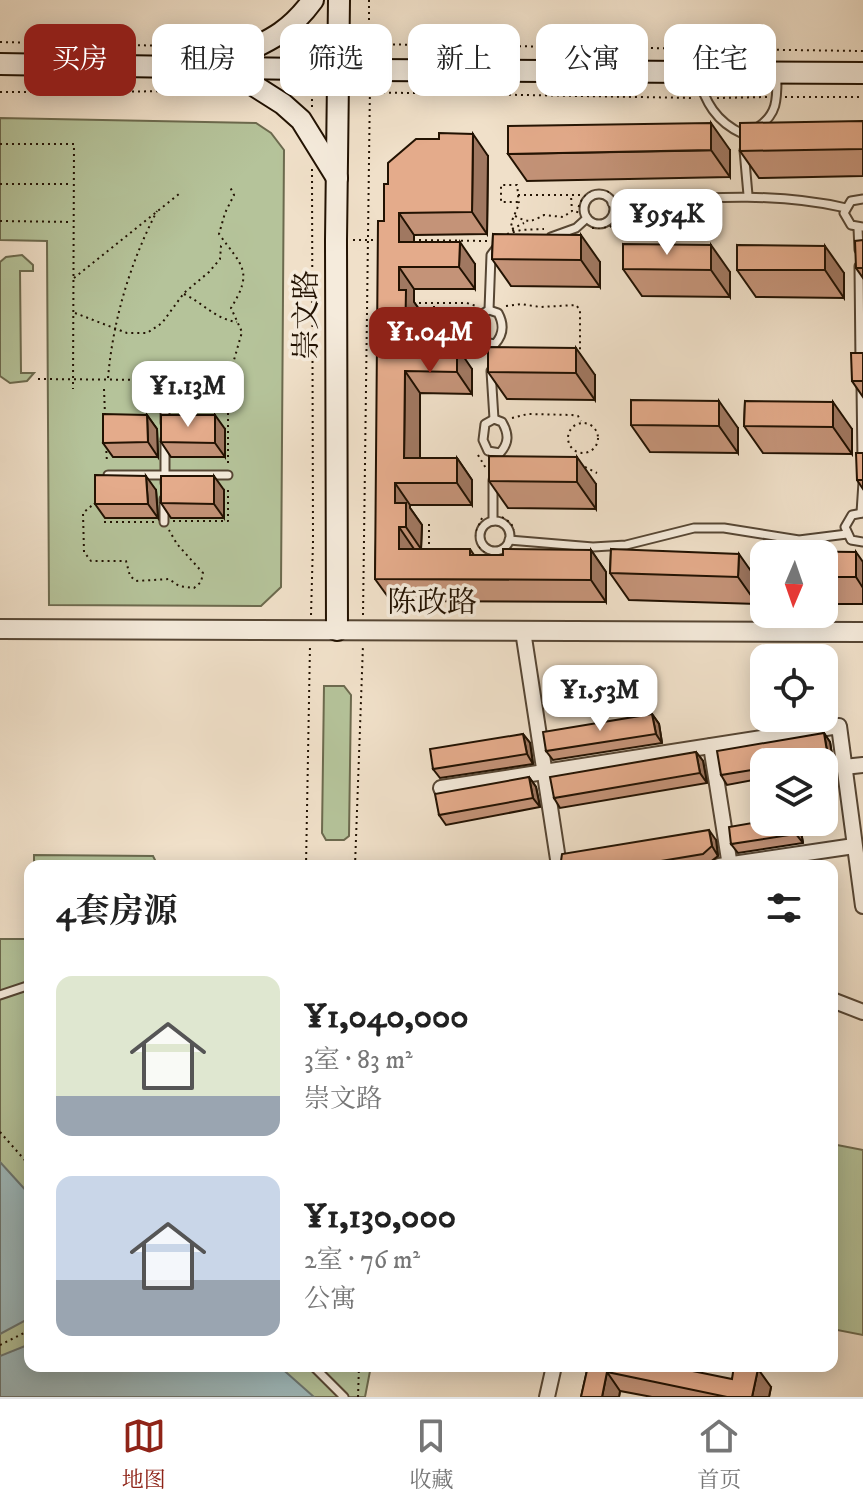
<!DOCTYPE html>
<html lang="zh">
<meta charset="utf-8">
<style>
:root{--surface:#fff;--page:#f2f2f2;--text:#222;--muted:#767676;--line:#e0e0e0;--accent:#8f2418}
body{margin:0;font-family:"IM FELL DW Pica","Noto Serif SC",serif;background:var(--page);color:var(--text);height:100vh;display:flex;flex-direction:column;font-size:30px;white-space:nowrap}
*{box-sizing:border-box;margin:0}
p{font-size:26px;color:var(--muted)}
.icon{flex:none;width:44px;height:44px;fill:none;stroke:currentColor;stroke-width:2;stroke-linecap:round;stroke-linejoin:round}
.map{position:relative;flex:1;overflow:hidden}
.drawer{position:absolute;left:24px;top:860px;width:814px;height:512px;display:flex;flex-direction:column;background:var(--surface);border-radius:16px;box-shadow:0 4px 20px #0003}
.drawer>*{flex:none}
.top-card{position:absolute;left:24px;top:24px;width:816px;height:72px;display:flex;gap:16px}
.needle{width:52px;rotate:182deg}
.tools{position:absolute;left:750px;top:540px;display:grid;gap:16px}
.tools a{display:grid;place-items:center;width:88px;height:88px;border-radius:16px;background:var(--surface);box-shadow:0 4px 20px #0003;font-size:40px}
.price{position:absolute;translate:-50% -68px;padding:0 18px;border-radius:16px;background:#fff;color:#222;font-size:26px;line-height:52px;filter:drop-shadow(0 2px 4px #0008)}
.price::after{content:'';position:absolute;left:50%;top:48px;width:24px;height:18px;margin-left:-12px;background:inherit;clip-path:polygon(0 0,100% 0,50% 100%)}
.price.active{background:var(--accent);color:#fff}
ul{padding:0;list-style:none}
li{display:flex;align-items:center;gap:24px;height:200px;padding:0 32px}
li span{display:grid;place-items:center;flex:none;width:224px;height:160px;border-radius:16px;color:#555}
li>.icon{margin-inline-start:auto}
span .icon{width:96px;height:96px;fill:#fffc;stroke-width:1}
li b{font-size:34px}
h2{display:flex;justify-content:space-between;align-items:center;height:96px;padding:0 32px;font-size:34px}
.pill{padding:0 28px;border-radius:16px;background:var(--surface);box-shadow:0 4px 20px #0003;font-size:28px;line-height:72px}
.pill.active{background:var(--accent);color:#fff}
.menu{display:flex;justify-content:space-around;align-items:center;height:112px;border-top:2px solid var(--line);background:var(--surface);font-size:22px;color:var(--muted)}
.menu a{display:grid;justify-items:center;gap:4px}
.menu .active{color:var(--accent)}
.map>svg:first-child{display:block}
.green{fill:#b5c39a;stroke:#6c6a4e;stroke-width:2}
.water{fill:#9ebbbf;stroke:#6c7773;stroke-width:2}
.lines{fill:none;stroke-linecap:round;stroke-linejoin:round}
.service-casing{stroke:#564634;stroke-width:11}
.minor-casing{stroke:#564634;stroke-width:18}
.tertiary-casing{stroke:#564634;stroke-width:22}
.secondary-casing{stroke:#221202;stroke-width:24}
.path{stroke:#221202;stroke-width:2;stroke-dasharray:2 4;stroke-linecap:butt}
.service{stroke:#f5ebdc;stroke-width:7}
.minor{stroke:#f5ebdc;stroke-width:14}
.tertiary{stroke:#f5ebdc;stroke-width:18}
.secondary{stroke:#f5ebdc;stroke-width:20}
.wall{fill:#c49378;stroke:#221202;stroke-width:2}
.shaded-wall{fill:#a07861;stroke:#221202;stroke-width:2}
.building{fill:#e4ab8b;stroke:#221202;stroke-width:2}
.labels{text-anchor:middle;stroke-width:7;stroke-linejoin:round;paint-order:stroke}
.street-label{font-size:30px;fill:#221202;stroke:#f5ebdc}
</style>
<div class="map">
<svg width="863" height="1397" viewBox="0 0 863 1397">
<rect width="100%" height="100%" fill="#f0e0c9"/>
<filter id="stains"><feTurbulence type="fractalNoise" baseFrequency=".0025" numOctaves="4"/><feColorMatrix values="0 0 0 0 .2 0 0 0 0 .09 0 0 0 0 .02 0 0 0 .5 -.17"/></filter>
<radialGradient id="worn" r=".72"><stop offset=".6" stop-color="#630" stop-opacity="0"/><stop offset="1" stop-color="#630" stop-opacity=".3"/></radialGradient>
<g class="green">
<polygon points="0,118 256,123 271,133 284,150 281,587 261,606 49,605 47,241 0,240"/>
<polygon points="22,255 33,265 33,271 20,271 21,373 34,373 27,381 10,383 0,376 0,262 6,257"/>
<polygon points="324,686 344,686 351,695 349,836 344,840 326,840 322,833"/>
<polygon points="34,855 153,856 158,866 34,866"/>
<polygon points="0,939 30,939 30,1366 371,1366 365,1397 0,1397"/>
<polygon points="832,1144 863,1150 863,1335 832,1329"/>
</g>
<g class="water">
<polygon points="0,1162 30,1195 30,1318 0,1334"/>
<polygon points="30,1344 30,1366 279,1366 314,1397 0,1397 0,1356"/>
</g>
<g class="lines">
<g class="service-casing">
<g id="service">
<path d="M697,74C705,102 716,122 743,134L747,132"/>
<path d="M758,127C778,114 777,98 777,75"/>
<polyline points="744,150 748,195"/>
<circle cx="599" cy="209" r="15"/>
<polyline points="863,199 851,201 844,213 851,225 863,227"/>
<path d="M612,203C690,199 768,190 846,208"/>
<polyline points="858,228 859,250"/>
<polyline points="551,237 576,228 587,218"/>
<polyline points="859,266 860,362"/>
<polyline points="489,310 491,255 497,247"/>
<path d="M489,310L498,313C504,324 504,334 495,344L483,342L478,330L480,315Z"/>
<polyline points="491,371 494,419"/>
<polyline points="861,386 862,462"/>
<path d="M494,419L502,422C509,434 509,443 500,453L488,451L483,440L485,424Z"/>
<polyline points="165,423 165,389"/>
<polyline points="108,475 228,475"/>
<polyline points="165,483 165,439"/>
<polyline points="861,513 863,482"/>
<polyline points="863,513 852,515 845,527 851,540 863,542"/>
<polyline points="493,521 493,480"/>
<circle cx="495" cy="536" r="15"/>
<polyline points="164,522 164,499"/>
<polyline points="509,540 593,547 626,545 694,528 724,528 799,540 847,534"/>
<polyline points="0,995 30,985"/>
<polyline points="313,1366 344,1397"/>
</g>
</g>
<g class="minor-casing">
<g id="minor">
<polyline points="523,631 559,866"/>
<polyline points="711,746 730,866"/>
<polyline points="844,767 863,765"/>
<polyline points="441,788 839,726 863,906"/>
<polyline points="719,866 854,846"/>
<polyline points="832,1000 863,1012"/>
<polyline points="547,1397 554,1366"/>
</g>
</g>
<g class="tertiary-casing">
<polyline id="tertiary" points="0,629 863,632"/>
</g>
<g class="secondary-casing">
<g id="secondary">
<polyline points="0,64 369,70 863,73"/>
<path d="M217,66C259,43 283,41 313,0"/>
<polyline points="225,71 239,76 283,104 301,120 337,178"/>
<polyline points="337,630 336,240 339,0"/>
</g>
</g>
<g class="path">
<polyline points="369,0 369,55"/>
<polyline points="0,42 215,47"/>
<polyline points="357,44 863,51"/>
<polyline points="293,45 323,44"/>
<polyline points="312,51 313,29"/>
<polyline points="293,91 323,91"/>
<polyline points="0,92 231,91"/>
<polyline points="353,92 695,98"/>
<polyline points="785,97 863,97"/>
<polyline points="717,98 767,97"/>
<polyline points="312,107 312,85"/>
<polyline points="0,144 74,144 73,389"/>
<polyline points="0,184 72,184"/>
<polyline points="518,195 584,195"/>
<path d="M577,213C581,194 590,190 609,192"/>
<path d="M515,216C529,223 531,222 544,215L563,217L572,211L571,196"/>
<polyline points="0,221 72,222"/>
<polyline points="592,228 610,227 622,212"/>
<polyline points="512,229 524,223"/>
<polyline points="507,234 521,230 544,229"/>
<path d="M515,237L511,223L519,204C518,198 518,191 517,185H501V202H518"/>
<polyline points="353,240 379,240"/>
<polyline points="413,240 487,241"/>
<polyline points="74,278 179,194"/>
<path d="M184,294C203,303 215,319 237,322"/>
<polyline points="419,303 467,303 476,306"/>
<polyline points="434,306 434,347"/>
<polyline points="506,306 521,304 540,307 576,305 580,310 580,354"/>
<polyline points="75,313 127,333 147,333 162,323 184,293 209,272 220,259 221,246 223,244"/>
<path d="M108,378C113,320 130,263 157,211"/>
<polyline points="38,379 160,380"/>
<polyline points="171,380 228,380 228,463"/>
<path d="M222,380L234,360L242,332L231,308C254,271 242,266 219,234L225,213L234,195L229,185"/>
<polyline points="104,389 105,415"/>
<polyline points="512,418 528,414 572,415 578,416 581,421"/>
<circle cx="583" cy="438" r="15"/>
<polyline points="106,445 107,463"/>
<polyline points="478,455 487,470"/>
<polyline points="585,467 597,473"/>
<polyline points="96,502 83,513 84,552 91,561 126,561 130,576 136,581 169,579 179,586 194,588 201,582 203,573 177,544 169,530"/>
<polyline points="502,517 511,523 514,530"/>
<polyline points="482,518 476,532 480,548 487,553 503,551"/>
<polyline points="173,521 228,521 228,486"/>
<polyline points="104,522 155,522"/>
<polyline points="429,550 429,521"/>
<polyline points="311,615 313,542 312,169"/>
<polyline points="363,615 370,85"/>
<polyline points="306,866 310,645"/>
<polyline points="355,866 363,645"/>
<polyline points="0,1132 30,1166"/>
<polyline points="0,1345 30,1330"/>
<polyline points="358,1397 359,1366"/>
</g>
<use href="#service" class="service"/>
<use href="#minor" class="minor"/>
<use href="#tertiary" class="tertiary"/>
<use href="#secondary" class="secondary"/>
</g>
<g class="wall">
<polygon points="863,121 863,176 759,178 740,151"/>
<polygon points="730,150 730,177 527,181 508,154"/>
<polygon points="488,156 487,234 414,235 414,242 475,264 475,289 414,289 414,302 421,312 421,346 472,369 472,394 420,393 420,458 457,458 472,480 472,505 410,505 410,508 422,525 421,549 470,549 474,555 503,555 591,550 606,572 606,602 391,601 375,579 384,221 388,184"/>
<polygon points="493,234 600,262 600,287 511,286 492,259"/>
<polygon points="863,240 863,278 856,268"/>
<polygon points="623,244 730,272 730,297 642,296 623,269"/>
<polygon points="737,245 844,273 844,298 756,297 737,270"/>
<polygon points="488,347 595,375 595,400 507,399 488,372"/>
<polygon points="863,353 863,397 852,381"/>
<polygon points="631,400 738,428 738,453 650,452 631,425"/>
<polygon points="745,401 852,429 852,454 763,453 744,426"/>
<polygon points="147,415 157,429 158,457 113,457 103,443"/>
<polygon points="225,429 225,457 171,457 161,442"/>
<polygon points="863,453 863,489 857,480"/>
<polygon points="489,456 596,484 596,509 508,508 489,481"/>
<polygon points="156,490 158,518 105,518 95,504"/>
<polygon points="224,490 224,518 171,518 161,503"/>
<polygon points="611,549 758,581 757,604 629,600 610,573"/>
<polygon points="824,554 863,562 863,604 824,604"/>
<polygon points="652,714 659,724 662,743 553,760 546,751"/>
<polygon points="824,733 830,742 834,767 824,768 824,762 764,762 764,778 727,785 721,775"/>
<polygon points="523,734 530,743 533,764 440,778 433,769"/>
<polygon points="696,752 703,761 707,783 560,808 554,798"/>
<polygon points="529,777 536,787 540,807 446,825 439,815"/>
<polygon points="800,826 803,843 738,853 731,844"/>
<polygon points="716,840 718,856 709,863 694,866 556,866"/>
<polygon points="588,1366 771,1387 769,1397 652,1397 620,1391 619,1397 581,1397"/>
</g>
<g class="shaded-wall">
<polygon points="711,123 730,150 730,177 711,150"/>
<polygon points="473,134 488,156 487,234 472,212"/>
<polygon points="399,213 414,235 414,264 399,242"/>
<polygon points="581,235 600,262 600,287 581,260"/>
<polygon points="460,242 475,264 475,289 459,267"/>
<polygon points="711,245 730,272 730,297 711,270"/>
<polygon points="825,246 844,273 844,298 825,270"/>
<polygon points="399,267 414,289 414,302 421,312 421,368 405,346 399,290"/>
<polygon points="457,347 472,369 472,394 457,372"/>
<polygon points="576,348 595,375 595,400 576,373"/>
<polygon points="405,371 420,393 420,480 404,458"/>
<polygon points="719,401 738,428 738,453 719,426"/>
<polygon points="833,402 852,429 852,454 833,427"/>
<polygon points="147,415 157,429 158,457 148,442"/>
<polygon points="215,415 225,429 225,457 215,443"/>
<polygon points="577,457 596,484 596,509 577,482"/>
<polygon points="457,458 472,480 472,505 457,483"/>
<polygon points="146,476 156,490 158,518 148,504"/>
<polygon points="214,476 224,490 224,518 214,504"/>
<polygon points="395,483 410,505 410,508 422,525 421,549 406,527 395,503"/>
<polygon points="399,527 414,549 399,549"/>
<polygon points="591,550 606,572 606,602 591,580"/>
<polygon points="856,552 863,562 863,588 856,577"/>
<polygon points="739,554 758,581 757,604 738,577"/>
<polygon points="652,714 659,724 662,743 656,734"/>
<polygon points="824,733 830,742 834,767 828,757"/>
<polygon points="523,734 530,743 533,764 527,754"/>
<polygon points="696,752 703,761 707,783 700,773"/>
<polygon points="529,777 536,787 540,807 533,798"/>
<polygon points="794,822 798,822 800,826 803,843 796,834"/>
<polygon points="709,830 716,840 718,856 712,846"/>
<polygon points="758,1369 771,1387 769,1397 752,1397"/>
<polygon points="607,1372 620,1391 619,1397 602,1397"/>
</g>
<g class="building">
<polygon points="863,121 863,149 740,151 740,123"/>
<polygon points="711,123 711,150 508,154 508,126"/>
<polygon points="439,133 473,134 472,212 399,213 399,242 460,242 459,267 399,267 399,290 406,290 405,346 457,347 457,372 405,371 404,458 457,458 457,483 395,483 395,503 406,503 406,527 399,527 399,549 470,549 470,555 503,555 503,549 591,550 591,580 375,579 378,221 384,221 384,184 388,184 388,163 416,139 439,139"/>
<polygon points="493,234 581,235 581,260 492,259"/>
<polygon points="863,240 863,268 856,268 855,241"/>
<polygon points="623,244 711,245 711,270 623,269"/>
<polygon points="737,245 825,246 825,270 737,270"/>
<polygon points="488,347 576,348 576,373 488,372"/>
<polygon points="851,353 863,353 863,381 852,381"/>
<polygon points="631,400 719,401 719,426 631,425"/>
<polygon points="745,401 833,402 833,427 744,426"/>
<polygon points="103,414 147,415 148,442 103,443"/>
<polygon points="161,415 215,415 215,443 161,442"/>
<polygon points="856,453 863,453 863,480 857,480"/>
<polygon points="489,456 577,457 577,482 489,481"/>
<polygon points="95,475 146,476 148,504 95,504"/>
<polygon points="161,476 214,476 214,504 161,503"/>
<polygon points="611,549 739,554 738,577 610,573"/>
<polygon points="768,551 856,552 856,577 824,577 824,554 768,554"/>
<polygon points="652,714 656,734 546,751 543,732"/>
<polygon points="824,733 828,757 799,762 764,762 764,768 721,775 717,751"/>
<polygon points="523,734 527,754 433,769 430,749"/>
<polygon points="696,752 700,773 554,798 550,777"/>
<polygon points="529,777 533,798 439,815 435,794"/>
<polygon points="764,821 764,822 794,822 796,834 731,844 729,827"/>
<polygon points="709,830 712,846 703,854 631,866 556,866 561,861 562,854"/>
<polygon points="799,862 799,866 770,866"/>
<polygon points="588,1366 668,1366 732,1379 734,1366 744,1366 758,1369 752,1397 727,1397 607,1372 602,1397 581,1397"/>
</g>
<g class="labels">
<g class="street-label">
<text transform="translate(306 315) rotate(-90)" y="10">崇文路</text>
<text x="432" y="612">陈政路</text>
</g>
</g>
<rect width="100%" height="100%" filter="url(#stains)"/>
<rect width="100%" height="100%" fill="url(#worn)"/>
</svg>
<div class="tools">
<a><svg class="needle" viewBox="-14 -14 28 28"><path d="M0-13l5 13h-10z" fill="#e53935"/><path d="M0 13l5-13h-10z" fill="#767676"/></svg></a>
<a><svg class="icon" aria-label="locate" viewBox="0 0 24 24"><circle cx="12" cy="12" r="6"/><path d="M12 2v4M12 18v4M2 12h4M18 12h4"/></svg></a>
<a><svg class="icon" aria-label="layers" viewBox="0 0 24 24"><path d="M12 4l9 5-9 5-9-5zM3 14l9 5 9-5"/></svg></a>
</div>
<b class="price" style="left:667px;top:257px">¥954K</b>
<b class="price active" style="left:430px;top:375px">¥1.04M</b>
<b class="price" style="left:188px;top:429px">¥1.13M</b>
<b class="price" style="left:600px;top:733px">¥1.53M</b>
<div class="top-card">
<a class="pill active">买房</a>
<a class="pill">租房</a>
<a class="pill">筛选</a>
<a class="pill">新上</a>
<a class="pill">公寓</a>
<a class="pill">住宅</a>
</div>
<section class="drawer">
<h2>4套房源<svg class="icon" aria-label="filters" viewBox="0 0 24 24"><path d="M4 7h16M4 17h16"/><circle cx="9" cy="7" r="2"/><circle cx="15" cy="17" r="2"/></svg></h2>
<ul>
<li><span style="background:linear-gradient(#dfe7d0 75%,#9aa5b1 0)"><svg class="icon" aria-label="home" viewBox="0 0 24 24"><path d="M3 11l9-7 9 7M6 9v11h12V9"/></svg></span><div><b>¥1,040,000</b><p>3室 · 83 m²</p><p>崇文路</p></div></li>
<li><span style="background:linear-gradient(#c9d6e8 65%,#9aa5b1 0)"><svg class="icon" aria-label="home" viewBox="0 0 24 24"><path d="M3 11l9-7 9 7M6 9v11h12V9"/></svg></span><div><b>¥1,130,000</b><p>2室 · 76 m²</p><p>公寓</p></div></li>
</ul>
</section>
</div>
<nav class="menu">
<a class="active"><svg class="icon" aria-label="map" viewBox="0 0 24 24"><path d="M3 6l6-2 6 2 6-2v14l-6 2-6-2-6 2zM9 4v14M15 6v14"/></svg>地图</a>
<a><svg class="icon" aria-label="saved" viewBox="0 0 24 24"><path d="M7 4h10v16l-5-4-5 4z"/></svg>收藏</a>
<a><svg class="icon" aria-label="home" viewBox="0 0 24 24"><path d="M3 11l9-7 9 7M6 9v11h12V9"/></svg>首页</a>
</nav>
